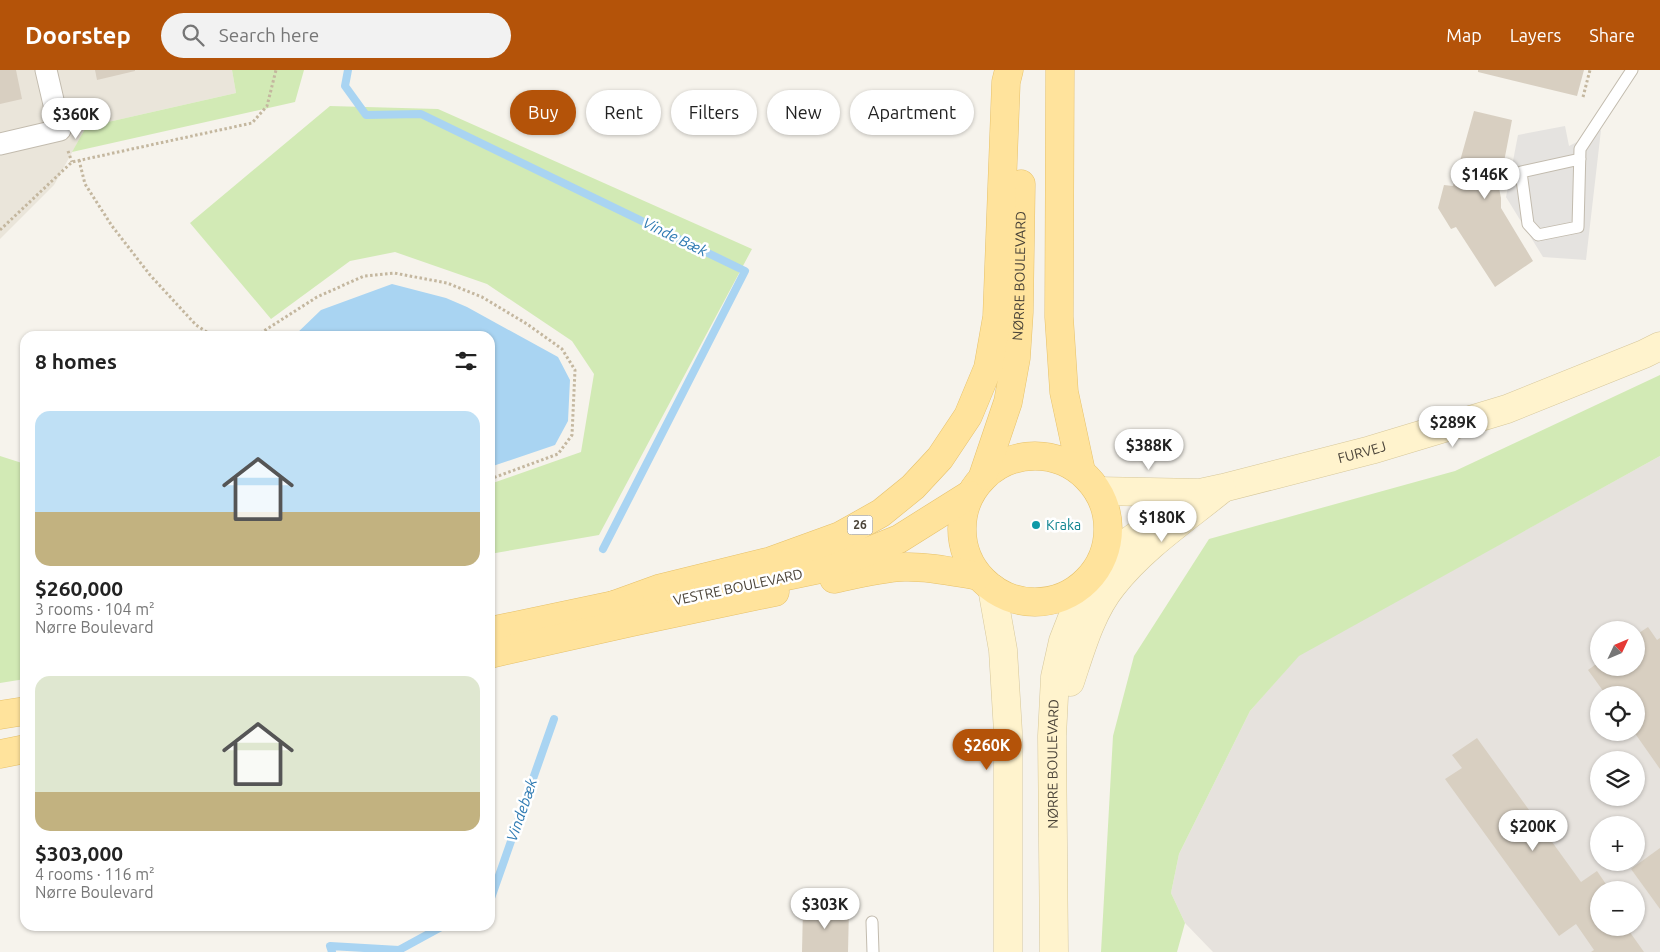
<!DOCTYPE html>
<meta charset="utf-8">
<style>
:root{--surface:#fff;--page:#f2f2f2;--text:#222;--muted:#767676;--accent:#b45309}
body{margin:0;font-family:Ubuntu,sans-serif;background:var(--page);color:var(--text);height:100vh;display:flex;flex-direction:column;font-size:19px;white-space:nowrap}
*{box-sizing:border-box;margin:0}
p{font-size:16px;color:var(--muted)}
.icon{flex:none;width:28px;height:28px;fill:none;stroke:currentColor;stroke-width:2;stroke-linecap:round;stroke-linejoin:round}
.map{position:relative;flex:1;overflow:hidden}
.drawer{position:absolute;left:20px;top:261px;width:475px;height:600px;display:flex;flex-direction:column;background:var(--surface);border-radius:15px;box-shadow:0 1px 4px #0004}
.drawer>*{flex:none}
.banner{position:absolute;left:510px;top:20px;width:475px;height:45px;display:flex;gap:10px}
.needle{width:32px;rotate:46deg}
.controls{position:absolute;left:1590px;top:551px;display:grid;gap:10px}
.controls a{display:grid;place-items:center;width:55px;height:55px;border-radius:50%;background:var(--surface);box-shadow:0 1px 4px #0004;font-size:25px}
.price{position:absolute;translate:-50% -42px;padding:0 11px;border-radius:18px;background:#fff;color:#222;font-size:16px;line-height:32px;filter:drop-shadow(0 1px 2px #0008)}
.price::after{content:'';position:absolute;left:50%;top:30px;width:15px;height:11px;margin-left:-8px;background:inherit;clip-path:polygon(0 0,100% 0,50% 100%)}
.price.selected{background:var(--accent);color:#fff}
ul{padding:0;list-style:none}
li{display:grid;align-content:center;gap:10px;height:265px;padding:0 15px}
li span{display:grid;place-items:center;height:155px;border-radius:15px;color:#555}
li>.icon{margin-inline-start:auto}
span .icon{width:90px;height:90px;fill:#fffc;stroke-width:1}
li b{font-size:21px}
h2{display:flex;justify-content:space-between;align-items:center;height:60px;padding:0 15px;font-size:21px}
.pill{padding:0 18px;border-radius:22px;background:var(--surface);box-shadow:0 1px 4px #0004;font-size:18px;line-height:45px}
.pill.selected{background:var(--accent);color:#fff}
header{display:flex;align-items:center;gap:30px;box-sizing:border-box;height:70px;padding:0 25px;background:var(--accent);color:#fff}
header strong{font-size:24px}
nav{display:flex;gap:28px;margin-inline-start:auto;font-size:18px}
.search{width:350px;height:45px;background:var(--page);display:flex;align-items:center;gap:12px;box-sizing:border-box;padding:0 18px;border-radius:28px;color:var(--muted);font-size:19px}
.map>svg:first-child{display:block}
.residential{fill:#eae5da}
.industrial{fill:#e6e2dd;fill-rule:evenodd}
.green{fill:#d2eab5}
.parking{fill:#e5e3e0}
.water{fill:#a9d4f2}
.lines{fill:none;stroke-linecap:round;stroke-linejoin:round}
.stream{stroke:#a9d4f2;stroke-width:8}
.building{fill:#d8cfc1}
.lane-casing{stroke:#c2bbae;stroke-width:13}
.street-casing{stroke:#c2bbae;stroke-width:23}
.secondary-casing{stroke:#d6c79b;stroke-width:29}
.primary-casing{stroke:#e6c16a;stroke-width:29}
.path{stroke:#c4b79f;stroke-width:3;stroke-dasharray:2.5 2.5;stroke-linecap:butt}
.lane{stroke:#fff;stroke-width:11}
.street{stroke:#fff;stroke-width:21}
.secondary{stroke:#fff3cd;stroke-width:28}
.primary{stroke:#ffe39c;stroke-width:28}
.culture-dot{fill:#0f9aa8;stroke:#fff;stroke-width:2}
.labels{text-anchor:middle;stroke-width:5;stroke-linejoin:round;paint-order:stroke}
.shield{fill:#fff;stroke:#817c74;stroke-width:1}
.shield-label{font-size:12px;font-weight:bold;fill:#4b4439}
.street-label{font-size:14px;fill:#4b4439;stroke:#fff}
.culture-label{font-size:14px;fill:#0d838f;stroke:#fff;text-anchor:start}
.water-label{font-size:15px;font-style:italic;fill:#2e7ab2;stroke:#fff}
</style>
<header>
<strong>Doorstep</strong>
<div class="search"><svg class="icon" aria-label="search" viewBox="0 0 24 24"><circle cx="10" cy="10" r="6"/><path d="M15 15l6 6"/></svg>Search here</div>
<nav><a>Map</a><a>Layers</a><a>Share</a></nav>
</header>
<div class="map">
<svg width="1660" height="882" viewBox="0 0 1660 882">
<rect width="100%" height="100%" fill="#f6f3ec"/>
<polygon class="residential" points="0,0 232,0 236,23 86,57 54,115 0,169"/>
<path class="industrial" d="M1660,386V882H1213L1185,853L1171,823L1179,784L1250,641L1299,585ZM1599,560H1636V598H1599ZM1599,625H1636V662H1599ZM1599,690H1636V728H1599ZM1599,755H1636V792H1599ZM1599,820H1636V858H1599Z"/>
<g class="green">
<polygon points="232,0 304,0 295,32 72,82 86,57 236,23"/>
<polygon points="330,36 438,39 752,179 599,465 490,484 490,414 581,382 594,304 572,271 487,214 395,182 350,191 271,249 190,153"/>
<polygon points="1660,305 1660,386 1299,586 1250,641 1179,784 1171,823 1185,853 1177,882 1101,882 1113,666 1134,586 1209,469 1455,401"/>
<polygon points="0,386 25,394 25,609 0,613"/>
</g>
<polygon class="parking" points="1565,56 1569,76 1601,60 1586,190 1543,187 1506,127 1518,65"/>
<polygon class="water" points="392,214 446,228 467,237 558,287 570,310 568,351 555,375 490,397 490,266 294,266 321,240"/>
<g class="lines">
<g class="stream">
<polyline points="348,0 345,16 366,45 421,44 745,201 603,479"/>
<polyline points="490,831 554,649"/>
<polyline points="332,882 330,876 399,880 443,856"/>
</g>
</g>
<g class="building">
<polygon points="0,0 16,0 22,29 0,34"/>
<polygon points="95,0 135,0 135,1 97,10"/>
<polygon points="1478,0 1584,0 1577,26 1478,2"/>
<polygon points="1474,41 1512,50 1499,118 1501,128 1501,138 1533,191 1495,217 1456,157 1451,159 1438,138 1444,115 1453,116"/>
<polygon points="1648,557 1657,570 1660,568 1660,699 1634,662 1636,662 1636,625 1606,625 1588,600 1599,592 1599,598 1636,598 1636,565"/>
<polygon points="1477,668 1581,812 1597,801 1610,820 1599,820 1599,858 1627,858 1644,882 1591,882 1594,880 1576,854 1559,866 1445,709 1462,698 1452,685"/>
<polygon points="1660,778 1660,839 1631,799"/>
<polygon points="803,837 849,838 848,882 802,882"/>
</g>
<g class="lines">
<g class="lane-casing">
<g id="lane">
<polyline points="1580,89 1521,102 1528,154 1538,165 1578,157 1580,79 1632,0"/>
<polyline points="872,852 873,882"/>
</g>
</g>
<g class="street-casing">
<polyline id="street" points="0,74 60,60 46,0"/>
</g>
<g class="secondary-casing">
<g id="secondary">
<path id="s1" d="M1098,421L1200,423L1223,418L1371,380L1507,339L1644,284L1660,276"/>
<polyline points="1102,490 1159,450"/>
<polyline points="992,518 1003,580 1008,662 1008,882"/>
<path d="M1070,612C1081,579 1091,542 1113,515C1143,477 1185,449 1222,419"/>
<path id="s2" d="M1054,882L1052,666L1055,607L1063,571L1086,512"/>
</g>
</g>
<g class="primary-casing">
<g id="primary">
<polyline points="1060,0 1059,247 1064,322 1081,401"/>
<circle cx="1035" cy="459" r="73"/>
<path id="s3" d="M983,406L1008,332L1016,288L1019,242L1021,114"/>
<path d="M834,509C857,504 880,498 904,497C929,496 954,502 978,506"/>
<polyline points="749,514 830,497 899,469 969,425"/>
<polyline points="614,535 661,518 771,491 840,466 881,443 913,417 940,388 968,346 988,298 997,247 1006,12 1009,0"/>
<polyline points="490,561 614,535 631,534"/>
<polyline points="490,584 632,552 775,522"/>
<polyline points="0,645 25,641"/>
<polyline points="0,684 25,679"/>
</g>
</g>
<g class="path">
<polyline points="1583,27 1590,0"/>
<polyline points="68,81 72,92"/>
<polyline points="79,90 85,114 112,156 150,205 196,255 213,266"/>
<polyline points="0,160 72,92 252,53 267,36 276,0"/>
<polyline points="256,266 317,227 364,206 394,203 447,213 482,227 527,254 562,279 575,300 572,365 558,384 490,409"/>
</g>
<use href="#lane" class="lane"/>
<use href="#street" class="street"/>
<use href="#secondary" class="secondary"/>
<use href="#primary" class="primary"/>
</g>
<circle class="culture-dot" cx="1036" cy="455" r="5"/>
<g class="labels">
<rect class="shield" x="847.5" y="445.5" width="25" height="19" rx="4"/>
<g class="shield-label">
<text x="860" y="459">26</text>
</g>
<g class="street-label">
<text dy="5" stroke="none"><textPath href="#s3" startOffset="205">NØRRE BOULEVARD</textPath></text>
<text dy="5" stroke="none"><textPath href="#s1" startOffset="269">FURVEJ</textPath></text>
<text transform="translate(738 517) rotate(-12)" y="5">VESTRE BOULEVARD</text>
<text dy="5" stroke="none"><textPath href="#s2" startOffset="188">NØRRE BOULEVARD</textPath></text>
</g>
<g class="culture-label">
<text x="1046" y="460">Kraka</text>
</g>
<g class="water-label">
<text transform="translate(675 167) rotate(26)" y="5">Vinde Bæk</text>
<text transform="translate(522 740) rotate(-71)" y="5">Vindebæk</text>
</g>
</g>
</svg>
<div class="controls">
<a><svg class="needle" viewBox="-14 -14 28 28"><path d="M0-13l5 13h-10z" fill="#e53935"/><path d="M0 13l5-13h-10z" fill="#767676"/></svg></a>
<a><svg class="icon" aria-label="locate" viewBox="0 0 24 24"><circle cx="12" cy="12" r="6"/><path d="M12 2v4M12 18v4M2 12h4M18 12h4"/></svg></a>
<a><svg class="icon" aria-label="layers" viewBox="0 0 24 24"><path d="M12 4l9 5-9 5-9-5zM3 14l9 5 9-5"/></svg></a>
<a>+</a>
<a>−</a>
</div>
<b class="price" style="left:76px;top:70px">$360K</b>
<b class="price" style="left:1485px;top:130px">$146K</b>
<b class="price" style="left:1453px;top:378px">$289K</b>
<b class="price" style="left:1149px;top:401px">$388K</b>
<b class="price" style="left:1162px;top:473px">$180K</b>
<b class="price selected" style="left:987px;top:701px">$260K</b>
<b class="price" style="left:1533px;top:782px">$200K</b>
<b class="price" style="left:825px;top:860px">$303K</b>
<div class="banner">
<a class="pill selected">Buy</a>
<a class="pill">Rent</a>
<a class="pill">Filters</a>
<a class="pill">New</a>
<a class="pill">Apartment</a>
</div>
<section class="drawer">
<h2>8 homes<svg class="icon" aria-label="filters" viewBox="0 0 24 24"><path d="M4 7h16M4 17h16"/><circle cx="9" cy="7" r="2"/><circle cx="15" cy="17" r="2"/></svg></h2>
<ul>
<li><span style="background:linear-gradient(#bfe0f5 65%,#c2b280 0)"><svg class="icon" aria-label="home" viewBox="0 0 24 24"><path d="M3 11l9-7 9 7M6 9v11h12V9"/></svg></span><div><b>$260,000</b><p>3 rooms · 104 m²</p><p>Nørre Boulevard</p></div></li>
<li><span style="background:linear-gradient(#dfe7d0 75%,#c2b280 0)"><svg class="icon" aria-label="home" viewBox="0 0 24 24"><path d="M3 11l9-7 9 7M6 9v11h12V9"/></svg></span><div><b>$303,000</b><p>4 rooms · 116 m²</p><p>Nørre Boulevard</p></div></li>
</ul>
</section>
</div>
